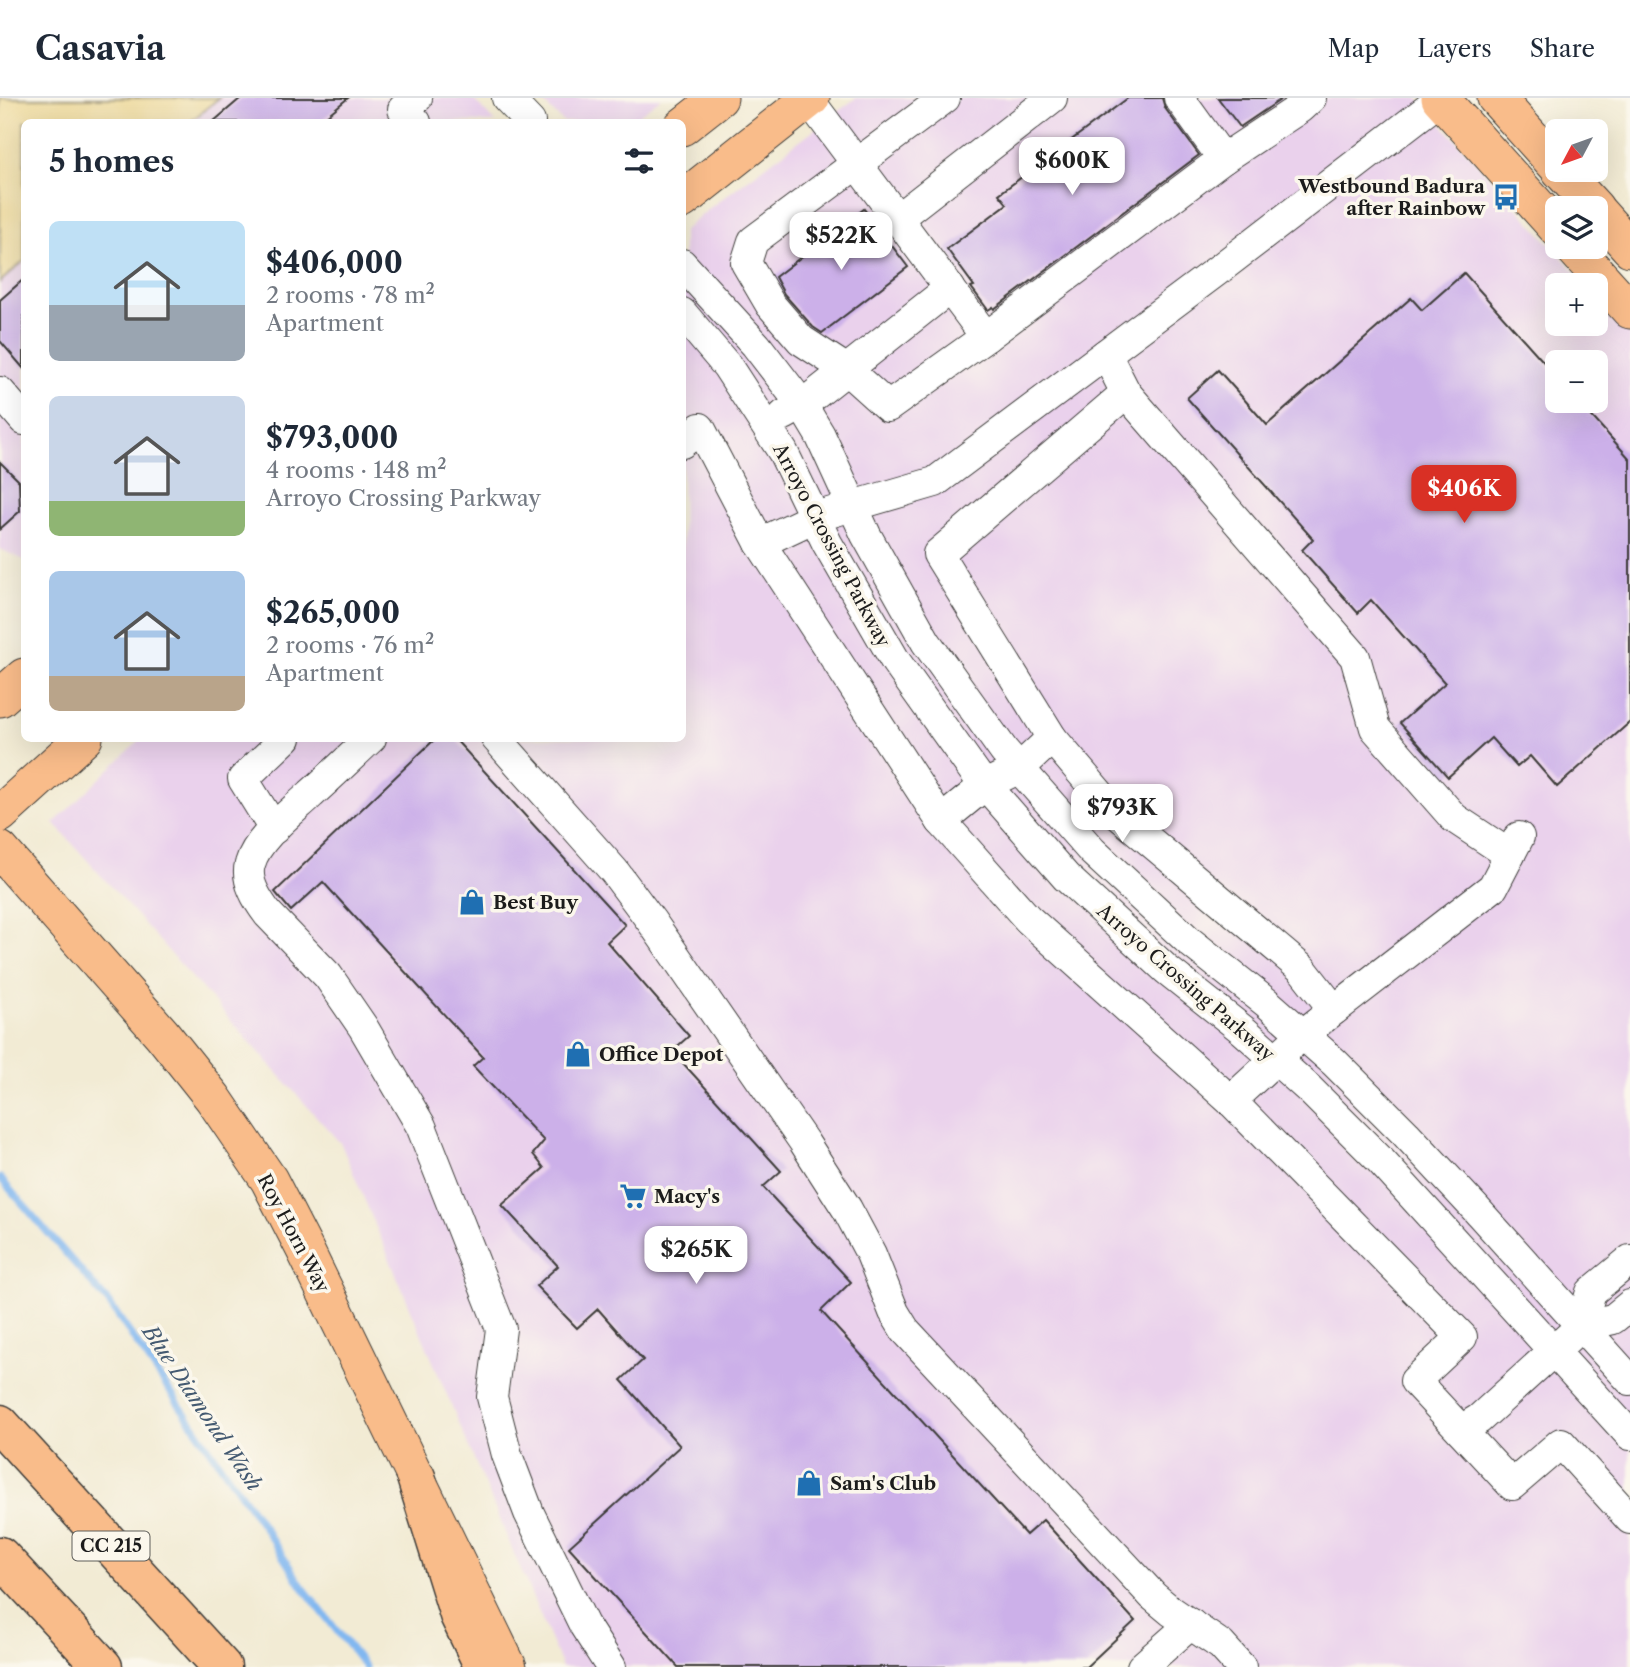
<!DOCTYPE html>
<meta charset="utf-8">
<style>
:root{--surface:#fff;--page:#f6f6f7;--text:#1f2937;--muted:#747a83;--line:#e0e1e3;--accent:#d93025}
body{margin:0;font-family:"Libre Caslon Text",serif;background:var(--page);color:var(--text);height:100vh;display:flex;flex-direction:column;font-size:26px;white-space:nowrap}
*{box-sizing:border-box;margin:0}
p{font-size:23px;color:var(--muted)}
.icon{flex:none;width:38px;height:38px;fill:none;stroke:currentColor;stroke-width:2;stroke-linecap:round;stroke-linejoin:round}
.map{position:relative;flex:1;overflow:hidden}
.side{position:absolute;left:21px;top:21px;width:665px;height:623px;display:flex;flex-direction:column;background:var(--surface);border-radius:10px;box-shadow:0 7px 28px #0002}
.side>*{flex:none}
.needle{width:46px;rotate:229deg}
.tools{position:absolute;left:1545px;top:21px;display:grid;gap:14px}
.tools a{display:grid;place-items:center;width:63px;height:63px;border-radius:10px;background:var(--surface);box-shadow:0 7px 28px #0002;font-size:35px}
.price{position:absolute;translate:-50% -60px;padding:0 16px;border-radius:14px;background:#fff;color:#222;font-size:23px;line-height:46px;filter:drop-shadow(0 2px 4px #0008)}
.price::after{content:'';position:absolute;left:50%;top:42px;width:21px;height:16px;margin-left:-10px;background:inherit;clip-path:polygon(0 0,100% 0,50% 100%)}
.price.active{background:var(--accent);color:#fff}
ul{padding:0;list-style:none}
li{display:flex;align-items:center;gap:21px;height:175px;padding:0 28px}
li span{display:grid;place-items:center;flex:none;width:196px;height:140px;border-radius:10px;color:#555}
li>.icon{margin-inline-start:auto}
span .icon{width:84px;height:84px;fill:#fffc;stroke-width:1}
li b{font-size:30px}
h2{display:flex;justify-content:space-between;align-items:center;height:84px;padding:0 28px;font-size:30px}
header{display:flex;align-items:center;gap:42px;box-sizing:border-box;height:98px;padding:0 35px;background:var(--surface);border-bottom:2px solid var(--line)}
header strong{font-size:33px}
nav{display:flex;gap:38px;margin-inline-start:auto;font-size:24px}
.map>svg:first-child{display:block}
.built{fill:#ead1ec;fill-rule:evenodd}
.sand{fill:#eeda9e;stroke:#857b5d;stroke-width:2}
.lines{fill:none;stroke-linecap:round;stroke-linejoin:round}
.stream{stroke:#81b7f0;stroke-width:7}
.building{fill:#ccb0e9}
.minor-casing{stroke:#3c3b38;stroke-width:32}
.major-casing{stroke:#3c3b38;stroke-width:39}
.highway-casing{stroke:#3c3b38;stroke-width:41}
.minor{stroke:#fff;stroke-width:30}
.major{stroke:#f9bc8a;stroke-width:37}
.highway{stroke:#f9bc8a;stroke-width:38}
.labels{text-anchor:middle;stroke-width:7;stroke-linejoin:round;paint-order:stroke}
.shield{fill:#fbf7ec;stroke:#5f5e5a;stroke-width:2}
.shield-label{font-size:18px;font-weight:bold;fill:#1c1c1c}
.poi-label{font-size:19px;font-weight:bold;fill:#1c1c1c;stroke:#fbf7ec;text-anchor:start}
.street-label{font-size:19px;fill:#1c1c1c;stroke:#fbf7ec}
.water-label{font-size:21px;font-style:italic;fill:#445a71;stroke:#fbf7ec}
</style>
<header>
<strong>Casavia</strong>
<nav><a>Map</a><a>Layers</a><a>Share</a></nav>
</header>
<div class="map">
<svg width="1630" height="1569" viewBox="0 0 1630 1569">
<rect width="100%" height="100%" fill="#fbf7ec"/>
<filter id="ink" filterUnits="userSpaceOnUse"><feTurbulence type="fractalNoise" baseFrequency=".0143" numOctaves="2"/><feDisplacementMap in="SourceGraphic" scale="14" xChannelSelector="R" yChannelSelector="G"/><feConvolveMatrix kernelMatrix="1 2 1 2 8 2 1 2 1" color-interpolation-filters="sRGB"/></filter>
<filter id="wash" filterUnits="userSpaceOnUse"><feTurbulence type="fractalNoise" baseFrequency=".00686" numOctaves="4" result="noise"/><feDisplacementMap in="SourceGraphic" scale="28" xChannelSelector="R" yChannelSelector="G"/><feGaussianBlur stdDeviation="1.57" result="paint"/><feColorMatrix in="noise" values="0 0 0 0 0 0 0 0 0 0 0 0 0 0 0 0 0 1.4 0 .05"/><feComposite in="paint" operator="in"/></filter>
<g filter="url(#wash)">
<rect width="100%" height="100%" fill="#f2ebd4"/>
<g class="built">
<polygon points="219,0 472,0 495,24 190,24"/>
<polygon points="539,0 662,0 629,24 563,24"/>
<path d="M856,0H1418L1587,187H1558V226H1596V198L1630,236V1569H562L341,1046L54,725L141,641L682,640L683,133L711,109ZM1558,264H1596V303H1558Z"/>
<polygon points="24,163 24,462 0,451 0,184"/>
</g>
<polygon class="sand" points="0,0 219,0 190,24 24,24 24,163 0,184"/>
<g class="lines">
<polyline class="stream" points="0,1080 109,1205 265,1431 302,1488 365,1569"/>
</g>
<g id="blocks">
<g class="building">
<polygon points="241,0 348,0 319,24 213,24"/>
<polygon points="1128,0 1162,0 1165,10 1199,57 994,211 993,209 988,212 971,189 974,188 947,151 1007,106 999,96"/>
<polygon points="1218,0 1283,0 1240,29"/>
<polygon points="864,111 908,169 822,235 813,229 784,196 775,179"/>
<polygon points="1464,175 1558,280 1558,303 1578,303 1630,361 1630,624 1557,689 1530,658 1517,669 1491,640 1448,679 1400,625 1445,585 1371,502 1358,515 1302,452 1313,441 1187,300 1218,272 1267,327 1411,200 1422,212"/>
<polygon points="24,181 24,271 0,243 0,202"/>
<polygon points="0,364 19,383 20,413 0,431"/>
<polygon points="436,640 454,640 625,827 607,844 689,938 672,953 781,1073 763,1089 851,1184 821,1213 1026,1437 1043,1422 1135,1523 1086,1569 678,1569 569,1449 680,1348 621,1282 643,1262 598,1211 577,1230 536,1188 558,1168 502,1107 544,1070 533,1056 544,1043 473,968 483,959 323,784 291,813 275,794"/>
</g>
</g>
</g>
<g filter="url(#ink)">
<use href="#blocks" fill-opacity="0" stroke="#3c3b38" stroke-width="2"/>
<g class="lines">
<g class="minor-casing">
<g id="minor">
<polyline points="507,0 530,24"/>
<polyline points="945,0 753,143 746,165 770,206 801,242 847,272 888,309 986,239 1223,61 1300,10 1311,0"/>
<polyline points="1179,0 1223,61"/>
<polyline points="809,2 986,239"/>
<polyline points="416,24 403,11 417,0"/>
<polyline points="898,120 1052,0"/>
<polyline points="682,166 756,247 802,307 820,337 866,437 926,544 1004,653 1092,753 1190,844 1267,905 1334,964 1406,1036 1475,1110 1630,1282"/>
<polyline points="682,215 727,268 783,354 827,445 896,564 976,676 1066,779 1167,872 1244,933 1309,991 1380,1062 1630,1337"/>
<polyline points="1106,256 1126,295 1355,559 1375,630 1454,720 1510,757"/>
<polyline points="0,294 24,322"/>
<polyline points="784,317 802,307 950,190"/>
<polyline points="682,345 700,330 760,445 941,723 1028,821 1232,1004 1462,1239 1415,1283 1512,1387 1561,1345 1630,1421"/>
<polyline points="760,445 815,419 935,384 1222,169 1441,1"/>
<path d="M371,640C351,659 331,678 311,696C292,714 257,740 250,766C245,783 258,803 268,816L328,878L363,929L421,1028L501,1231L492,1299L507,1357L529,1415L584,1527L611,1569"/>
<polyline points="496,640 614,773 652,824 804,1044 847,1111 871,1156 894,1214 905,1232 1153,1498 1171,1513 1221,1547 1241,1569"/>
<polyline points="1052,640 1114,713 1302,871 1334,912"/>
<polyline points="941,723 985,687 1020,670 1052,640 938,456 1126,295"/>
<polyline points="274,731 243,681 286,640"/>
<polyline points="1232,1004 1241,993 1303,936 1493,789 1519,739"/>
<polyline points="1581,1228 1591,1194 1630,1162"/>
<polyline points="1461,1332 1479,1321 1581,1228 1613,1221 1630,1207"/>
<polyline points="1142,1569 1191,1526"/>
</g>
</g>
<g class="major-casing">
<g id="major">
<polyline points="1440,0 1558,131"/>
<polyline points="1496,0 1558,69"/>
<polyline points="682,29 719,0"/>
<polyline points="1560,72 1595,110"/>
<polyline points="682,102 811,0"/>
<polyline points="1596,112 1630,150"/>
<polyline points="1573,149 1630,212"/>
<polyline points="0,600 24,579"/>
<polyline points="0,716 84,640"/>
<polyline points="0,752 162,936 213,1000 269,1082 305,1152 508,1569"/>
</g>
</g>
<g class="highway-casing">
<g id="highway">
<polyline points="0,1326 222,1569"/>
<polyline points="416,1379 459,1517 484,1569"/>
<polyline points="0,1458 103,1569"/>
</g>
</g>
<use href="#minor" class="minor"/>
<use href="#major" class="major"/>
<use href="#highway" class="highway"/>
</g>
</g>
<defs>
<g id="bus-bare" transform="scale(2.1)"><path d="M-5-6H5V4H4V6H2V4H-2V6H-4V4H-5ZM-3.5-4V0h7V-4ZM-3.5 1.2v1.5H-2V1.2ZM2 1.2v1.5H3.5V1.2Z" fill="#1f6fb2" stroke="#fbf7ec" stroke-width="2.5" paint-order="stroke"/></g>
<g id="shop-bare" transform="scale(2.1)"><path d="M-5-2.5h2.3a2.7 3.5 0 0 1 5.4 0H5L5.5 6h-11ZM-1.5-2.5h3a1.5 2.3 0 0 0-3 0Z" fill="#1f6fb2" stroke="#fbf7ec" stroke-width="2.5" paint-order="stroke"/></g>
<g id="supermarket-bare" transform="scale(2.1)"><path d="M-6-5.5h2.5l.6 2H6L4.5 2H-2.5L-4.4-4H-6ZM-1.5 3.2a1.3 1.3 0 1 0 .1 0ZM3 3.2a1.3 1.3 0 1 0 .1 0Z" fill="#1f6fb2" stroke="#fbf7ec" stroke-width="2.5" paint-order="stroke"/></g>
</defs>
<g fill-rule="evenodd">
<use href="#bus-bare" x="1506" y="99"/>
<use href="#shop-bare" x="472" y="804"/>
<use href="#shop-bare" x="578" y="956"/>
<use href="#supermarket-bare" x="633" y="1098"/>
<use href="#shop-bare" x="809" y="1385"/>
</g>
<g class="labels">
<rect class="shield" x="72.5" y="1433.5" width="77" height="29" rx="5"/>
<g class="shield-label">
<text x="111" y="1454">CC 215</text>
</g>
<g class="poi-label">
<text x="1485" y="95" text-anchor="end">Westbound Badura<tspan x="1485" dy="22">after Rainbow</tspan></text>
<text x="493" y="811">Best Buy</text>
<text x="599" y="963">Office Depot</text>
<text x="654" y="1105">Macy's</text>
<text x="830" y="1392">Sam's Club</text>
</g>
<g class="street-label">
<text transform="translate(832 447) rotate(62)" y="7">Arroyo Crossing Parkway</text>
<text transform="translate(1186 884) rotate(41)" y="7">Arroyo Crossing Parkway</text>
<text transform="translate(294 1135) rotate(62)" y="7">Roy Horn Way</text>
</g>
<g class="water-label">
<text transform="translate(202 1310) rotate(56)" y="7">Blue Diamond Wash</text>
</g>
</g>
</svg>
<div class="tools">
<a><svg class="needle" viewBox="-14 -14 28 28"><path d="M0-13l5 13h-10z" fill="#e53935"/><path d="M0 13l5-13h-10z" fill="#747a83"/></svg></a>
<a><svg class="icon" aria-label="layers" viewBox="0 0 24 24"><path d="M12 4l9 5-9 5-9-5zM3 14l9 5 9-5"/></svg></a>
<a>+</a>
<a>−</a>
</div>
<b class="price" style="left:1072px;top:99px">$600K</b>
<b class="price" style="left:841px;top:174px">$522K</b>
<b class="price active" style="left:1464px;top:427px">$406K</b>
<b class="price" style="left:1122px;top:746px">$793K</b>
<b class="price" style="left:696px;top:1188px">$265K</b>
<section class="side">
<h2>5 homes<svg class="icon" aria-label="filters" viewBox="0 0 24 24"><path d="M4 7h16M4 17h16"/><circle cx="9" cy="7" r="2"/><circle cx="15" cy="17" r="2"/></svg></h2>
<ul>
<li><span style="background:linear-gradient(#bfe0f5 60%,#9aa5b1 0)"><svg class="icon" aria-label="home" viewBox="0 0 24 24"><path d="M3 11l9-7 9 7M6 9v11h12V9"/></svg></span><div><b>$406,000</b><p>2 rooms · 78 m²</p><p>Apartment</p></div></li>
<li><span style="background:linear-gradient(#c9d6e8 75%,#8fb573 0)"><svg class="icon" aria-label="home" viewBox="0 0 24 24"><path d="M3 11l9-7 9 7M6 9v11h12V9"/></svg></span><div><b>$793,000</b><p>4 rooms · 148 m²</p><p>Arroyo Crossing Parkway</p></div></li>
<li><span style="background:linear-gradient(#a9c7e8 75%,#b9a48a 0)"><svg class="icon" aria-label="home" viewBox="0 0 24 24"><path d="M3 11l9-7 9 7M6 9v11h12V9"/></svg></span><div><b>$265,000</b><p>2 rooms · 76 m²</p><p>Apartment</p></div></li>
</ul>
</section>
</div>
